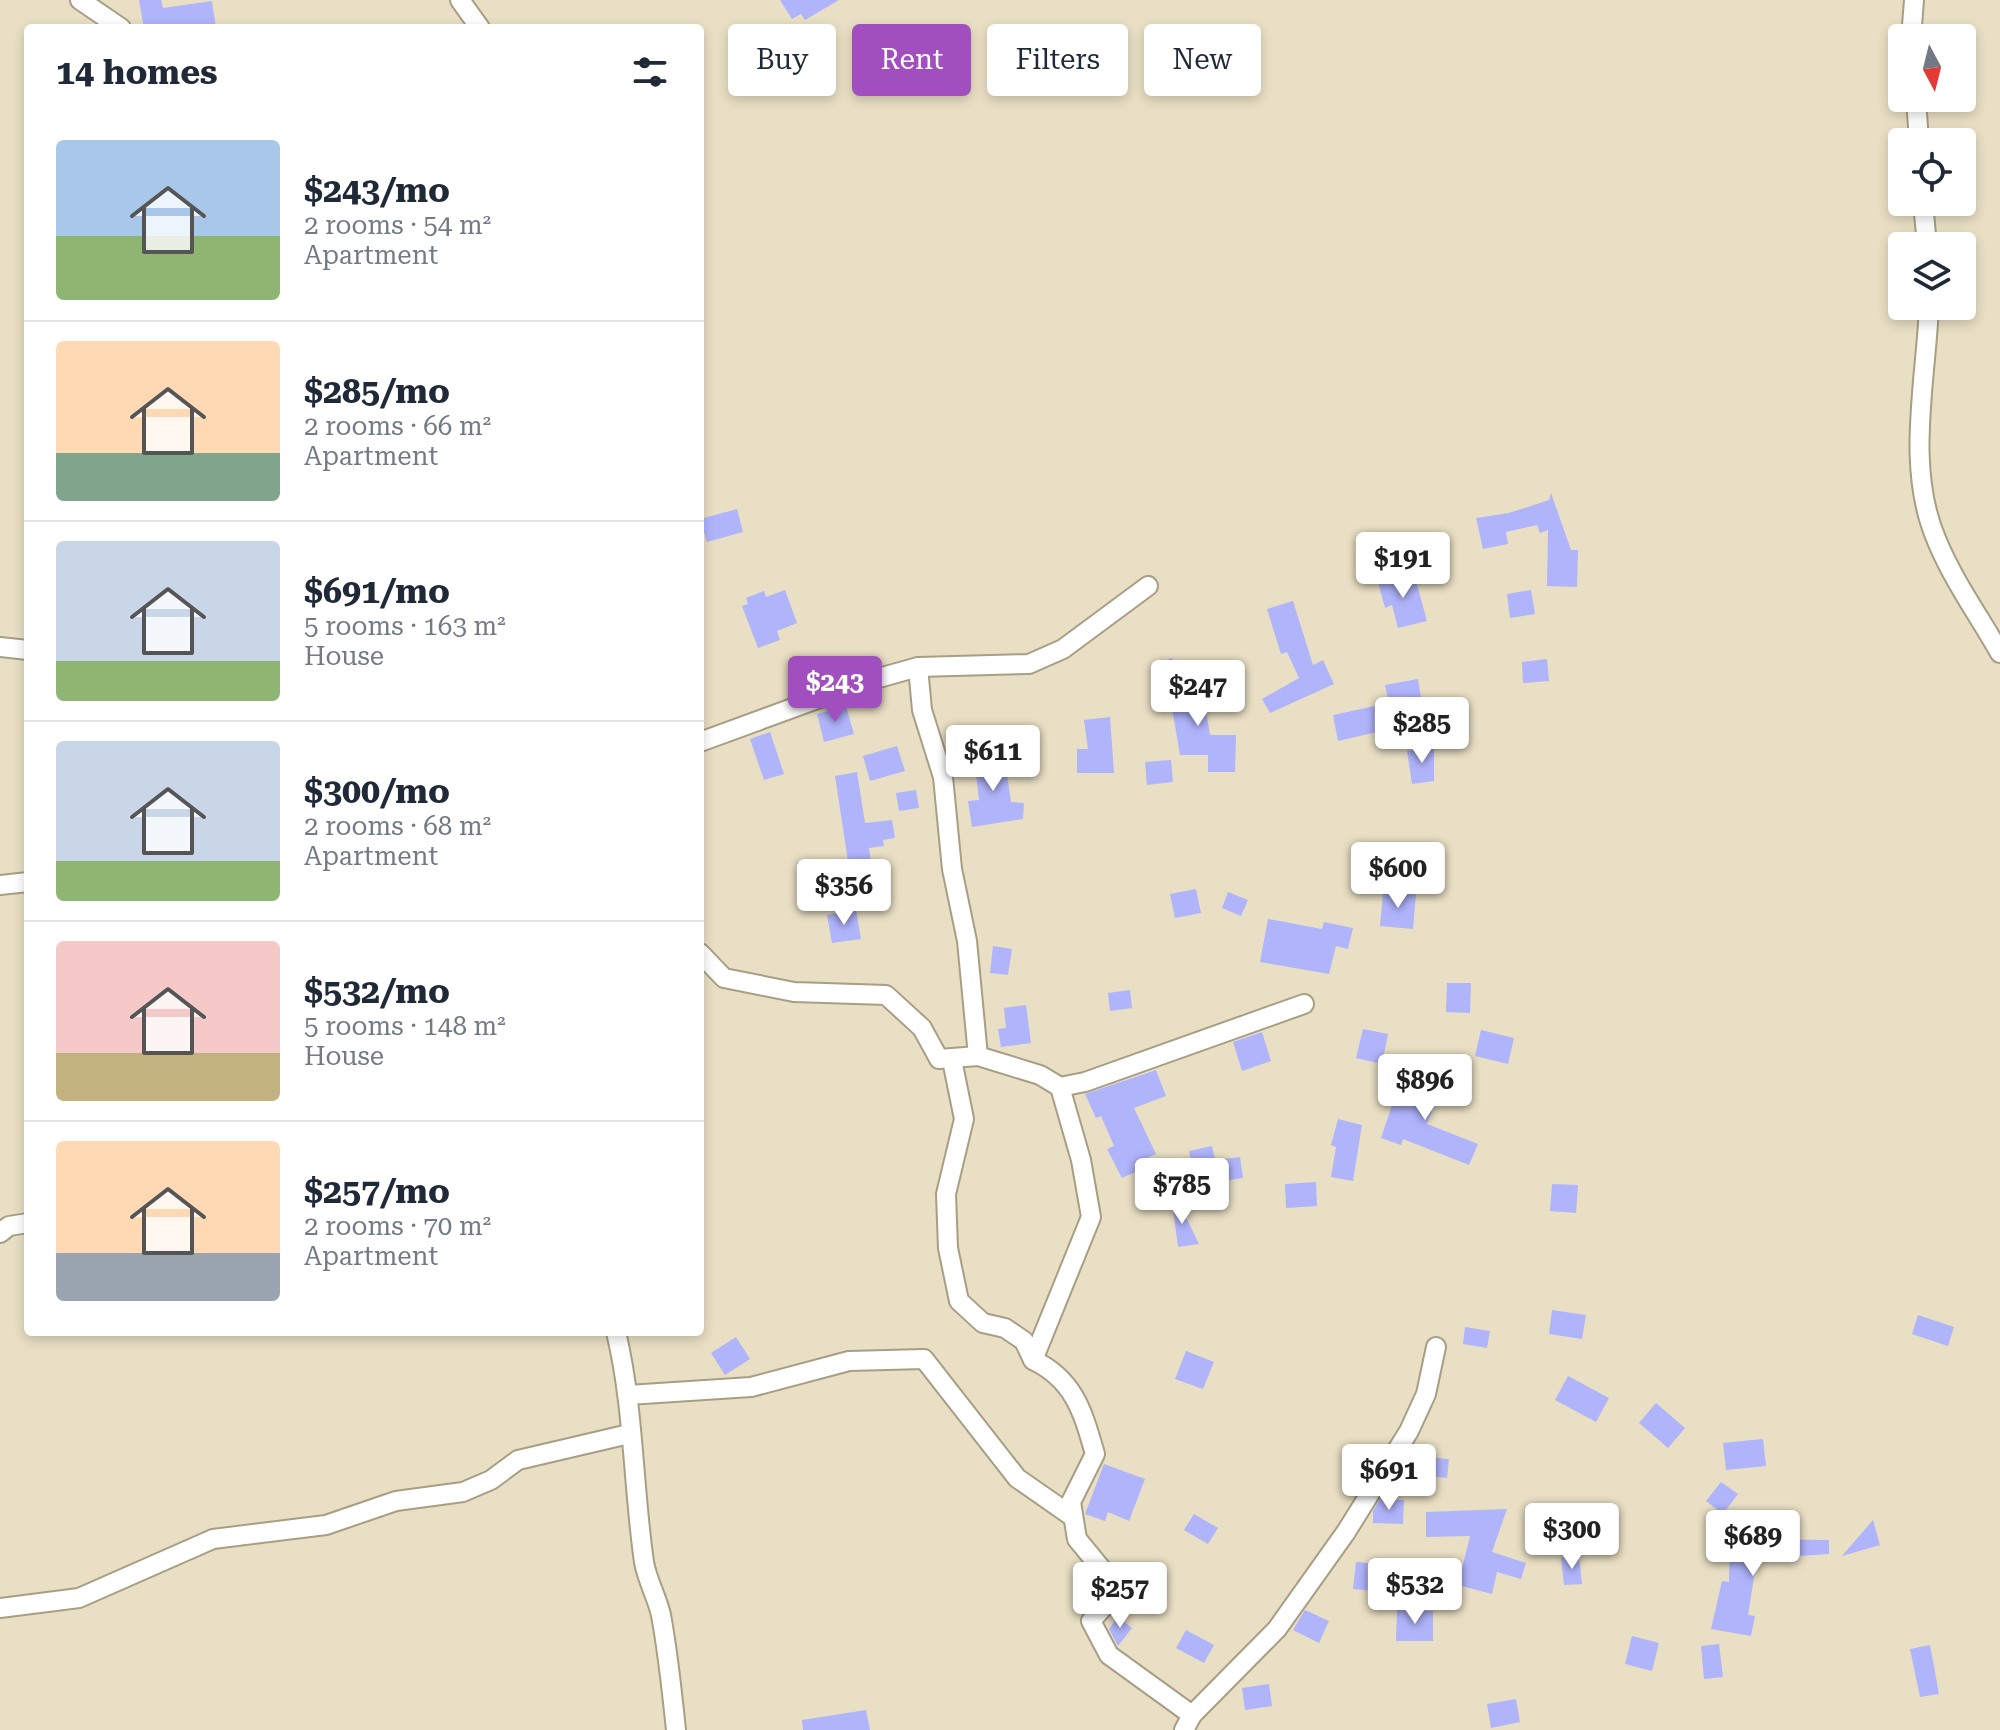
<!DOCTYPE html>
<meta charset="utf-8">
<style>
:root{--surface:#fff;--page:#f6f6f7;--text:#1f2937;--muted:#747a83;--line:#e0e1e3;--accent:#a14fbe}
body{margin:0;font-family:"Roboto Serif",serif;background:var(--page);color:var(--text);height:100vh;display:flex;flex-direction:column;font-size:30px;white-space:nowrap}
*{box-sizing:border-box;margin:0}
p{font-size:26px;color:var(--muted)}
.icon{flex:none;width:44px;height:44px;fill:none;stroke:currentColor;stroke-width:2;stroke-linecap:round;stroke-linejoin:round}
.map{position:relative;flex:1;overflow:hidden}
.drawer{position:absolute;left:24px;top:24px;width:680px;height:1312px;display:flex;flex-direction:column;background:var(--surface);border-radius:8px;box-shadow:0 4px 12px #0003}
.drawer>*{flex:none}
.banner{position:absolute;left:728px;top:24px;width:760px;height:72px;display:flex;gap:16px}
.needle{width:52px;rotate:173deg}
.fabs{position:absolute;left:1888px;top:24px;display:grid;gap:16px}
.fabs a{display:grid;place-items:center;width:88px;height:88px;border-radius:8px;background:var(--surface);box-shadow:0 4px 12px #0003;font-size:40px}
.price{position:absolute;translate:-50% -68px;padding:0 18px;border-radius:8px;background:#fff;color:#222;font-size:26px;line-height:52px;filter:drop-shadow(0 2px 4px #0008)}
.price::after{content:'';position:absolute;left:50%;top:48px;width:24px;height:18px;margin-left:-12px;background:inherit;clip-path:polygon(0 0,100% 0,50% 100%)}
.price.on{background:var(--accent);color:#fff}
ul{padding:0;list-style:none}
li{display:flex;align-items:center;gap:24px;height:200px;padding:0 32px}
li+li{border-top:2px solid var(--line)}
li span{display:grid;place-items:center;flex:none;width:224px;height:160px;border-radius:8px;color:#555}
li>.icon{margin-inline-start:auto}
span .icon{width:96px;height:96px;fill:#fffc;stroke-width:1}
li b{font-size:34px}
h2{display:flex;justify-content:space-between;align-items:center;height:96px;padding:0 32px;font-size:34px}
.tag{padding:0 28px;border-radius:8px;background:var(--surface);box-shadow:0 4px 12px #0003;font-size:28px;line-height:72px}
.tag.on{background:var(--accent);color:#fff}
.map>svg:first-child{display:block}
.building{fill:#b0b4fb}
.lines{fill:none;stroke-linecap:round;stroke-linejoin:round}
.street-casing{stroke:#a79e84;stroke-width:22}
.street{stroke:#fff;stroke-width:18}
</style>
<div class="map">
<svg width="2000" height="1730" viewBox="0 0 2000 1730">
<rect width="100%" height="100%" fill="#e9dfc4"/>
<g class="building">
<polygon points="139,0 161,0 163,8 212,1 216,28 144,28"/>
<polygon points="780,0 839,0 805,20 801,14 792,19"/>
<polygon points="903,34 908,52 879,60 873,42"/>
<polygon points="1551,493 1571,550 1578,550 1577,587 1547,586 1548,530 1540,533 1537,525 1506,532 1508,544 1483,549 1476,518 1509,513 1549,500"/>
<polygon points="737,509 743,532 707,542 700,519"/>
<polygon points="1393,574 1395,582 1415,577 1427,621 1398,628 1392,605 1385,608 1377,578"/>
<polygon points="785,590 797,623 777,631 780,640 758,648 742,606 748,604 746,598 764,591 766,597"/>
<polygon points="1531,590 1535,614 1510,618 1507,594"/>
<polygon points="1293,601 1313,665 1323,660 1334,684 1270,713 1262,699 1299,678 1287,652 1281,654 1267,609"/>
<polygon points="1172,658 1191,707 1205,705 1210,735 1236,735 1235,772 1208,772 1208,755 1180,755 1164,661"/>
<polygon points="1547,659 1549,681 1523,683 1522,662"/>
<polygon points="1418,679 1421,698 1408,701 1415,731 1396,736 1394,728 1338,741 1333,715 1389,703 1385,685"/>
<polygon points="846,706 854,734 824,742 817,714"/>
<polygon points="1110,717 1114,773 1077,773 1077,749 1088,749 1084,720"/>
<polygon points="770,732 784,774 764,780 750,739"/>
<polygon points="897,746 905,771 870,781 863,756"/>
<polygon points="1434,747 1434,781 1412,784 1407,751"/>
<polygon points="1004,753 1011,802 1024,803 1023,819 972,827 968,801 979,800 974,757"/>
<polygon points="1171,760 1173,782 1147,785 1145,762"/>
<polygon points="857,772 865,823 892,820 895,838 883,840 884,846 869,848 873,880 797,882 797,862 848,861 835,776"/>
<polygon points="916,790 919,808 899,811 896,793"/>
<polygon points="1196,889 1201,913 1175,918 1170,894"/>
<polygon points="1228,892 1248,900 1241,916 1222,908"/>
<polygon points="1383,892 1416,894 1413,929 1380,926"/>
<polygon points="856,910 861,939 832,943 827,915"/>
<polygon points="1268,919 1322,929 1324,922 1353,928 1348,949 1336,946 1329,974 1260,962"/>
<polygon points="993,946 1012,949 1008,975 990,973"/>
<polygon points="1447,983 1471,983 1470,1013 1446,1012"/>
<polygon points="1130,990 1132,1008 1110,1011 1108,993"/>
<polygon points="1026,1005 1031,1043 1001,1047 998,1029 1006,1028 1004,1008"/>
<polygon points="1363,1029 1388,1034 1382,1064 1356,1058"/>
<polygon points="1481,1030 1514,1038 1508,1064 1475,1056"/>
<polygon points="1262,1032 1271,1061 1242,1071 1233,1042"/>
<polygon points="1425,1066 1446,1074 1427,1124 1478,1144 1469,1165 1403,1139 1401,1145 1381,1138 1395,1096 1412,1101"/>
<polygon points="1156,1070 1166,1096 1134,1108 1156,1154 1134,1164 1138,1171 1122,1178 1107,1149 1114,1146 1101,1116 1096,1118 1085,1094"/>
<polygon points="1338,1119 1362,1125 1353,1181 1331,1177 1336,1147 1331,1145"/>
<polygon points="1212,1146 1215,1160 1240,1157 1243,1178 1196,1185 1189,1151"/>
<polygon points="1316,1182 1317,1206 1286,1208 1285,1184"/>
<polygon points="1552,1184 1578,1185 1576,1213 1550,1211"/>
<polygon points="1174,1193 1199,1244 1178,1247 1171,1194"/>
<polygon points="1552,1310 1586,1315 1582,1339 1549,1334"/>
<polygon points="1918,1315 1954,1327 1948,1346 1912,1334"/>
<polygon points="1465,1327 1490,1331 1487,1348 1463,1344"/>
<polygon points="736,1337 750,1359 725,1375 711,1353"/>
<polygon points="1186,1351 1214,1362 1203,1389 1175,1379"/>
<polygon points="1568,1376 1609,1398 1596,1422 1555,1400"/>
<polygon points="1656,1403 1685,1428 1668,1448 1639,1423"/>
<polygon points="1763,1439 1766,1466 1726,1470 1723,1443"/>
<polygon points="1421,1457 1449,1459 1447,1478 1419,1475"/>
<polygon points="1104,1464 1145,1479 1129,1521 1108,1512 1105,1521 1085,1514"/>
<polygon points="1721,1482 1738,1494 1723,1514 1706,1501"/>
<polygon points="1380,1499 1404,1500 1403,1524 1373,1523 1373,1511"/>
<polygon points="1507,1509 1492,1552 1526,1563 1521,1579 1497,1572 1492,1594 1458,1585 1470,1536 1426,1537 1426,1512"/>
<polygon points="1194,1514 1218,1528 1208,1544 1184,1530"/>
<polygon points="1873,1520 1880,1545 1842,1556"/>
<polygon points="1730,1539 1829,1540 1829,1554 1757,1559 1748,1615 1755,1616 1751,1636 1711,1629 1722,1581 1729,1582"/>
<polygon points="1579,1556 1582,1584 1564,1585 1561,1558"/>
<polygon points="1356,1562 1379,1564 1375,1591 1353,1589"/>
<polygon points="1305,1610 1329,1621 1319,1643 1293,1630"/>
<polygon points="1397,1610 1433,1611 1433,1641 1396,1641"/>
<polygon points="1118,1617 1132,1628 1118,1646 1109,1629"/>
<polygon points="1186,1630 1214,1645 1204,1663 1176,1648"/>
<polygon points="1632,1636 1659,1643 1652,1671 1625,1664"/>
<polygon points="1719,1644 1723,1677 1704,1679 1701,1646"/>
<polygon points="1930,1645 1939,1694 1920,1697 1910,1649"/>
<polygon points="1269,1684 1272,1706 1245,1710 1242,1688"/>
<polygon points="1516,1699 1520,1722 1491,1728 1487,1704"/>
<polygon points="866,1710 870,1730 803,1730 802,1720"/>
</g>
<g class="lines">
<g class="street-casing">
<g id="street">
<polyline points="80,0 121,28"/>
<polyline points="460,0 480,28"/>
<polyline points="1911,38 1914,0"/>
<polyline points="1916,98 1919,142"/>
<polyline points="1923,202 1927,246"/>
<path d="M1929,306C1926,382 1905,468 1937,541C1953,580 1979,616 2000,653"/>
<polyline points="0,647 28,650"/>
<polyline points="700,742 861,683 918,667 1029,664 1063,649 1148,586"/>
<polyline points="0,885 28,882"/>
<polyline points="700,953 724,978 794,992 886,995 922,1028 939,1059 978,1056 967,941 952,869 943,777 922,710 918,667"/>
<polyline points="978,1056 1040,1075 1060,1087"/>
<path d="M952,1060L964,1119L946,1194L948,1248L959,1301L983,1323L1005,1328L1024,1341L1033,1360C1075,1380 1083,1413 1095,1454L1071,1502L1077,1539L1119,1590L1091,1621L1109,1655L1192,1715"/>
<polyline points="0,1233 9,1226 28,1223"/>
<path d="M616,1332C634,1407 633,1486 644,1562C647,1580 657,1597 661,1615C668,1653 672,1691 676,1730"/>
<polyline points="1033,1360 1091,1217 1081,1160 1060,1087 1085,1082 1304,1004"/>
<polyline points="628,1395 751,1387 849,1361 924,1359 1017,1478 1073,1517"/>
<polyline points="0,1608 79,1598 213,1539 326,1525 396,1501 463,1492 491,1480 518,1460 629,1434"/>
<polyline points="1184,1730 1192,1715 1277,1629 1346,1532 1409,1431 1426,1394 1436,1347"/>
</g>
</g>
<use href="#street" class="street"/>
</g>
</svg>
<div class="fabs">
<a><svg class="needle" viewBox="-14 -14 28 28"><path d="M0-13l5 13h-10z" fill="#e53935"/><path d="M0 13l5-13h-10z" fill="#747a83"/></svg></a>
<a><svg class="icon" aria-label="locate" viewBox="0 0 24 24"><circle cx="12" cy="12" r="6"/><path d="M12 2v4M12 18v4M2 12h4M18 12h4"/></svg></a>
<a><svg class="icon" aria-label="layers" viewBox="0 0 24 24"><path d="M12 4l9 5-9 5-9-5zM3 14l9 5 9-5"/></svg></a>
</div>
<b class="price" style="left:1403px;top:600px">$191</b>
<b class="price on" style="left:835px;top:724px">$243</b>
<b class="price" style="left:1198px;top:728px">$247</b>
<b class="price" style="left:1422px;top:765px">$285</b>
<b class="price" style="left:993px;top:793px">$611</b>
<b class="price" style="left:1398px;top:910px">$600</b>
<b class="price" style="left:844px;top:927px">$356</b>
<b class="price" style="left:1425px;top:1122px">$896</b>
<b class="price" style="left:1182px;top:1226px">$785</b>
<b class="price" style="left:1389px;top:1512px">$691</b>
<b class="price" style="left:1572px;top:1571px">$300</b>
<b class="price" style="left:1753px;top:1578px">$689</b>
<b class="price" style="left:1415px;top:1626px">$532</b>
<b class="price" style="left:1120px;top:1630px">$257</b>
<div class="banner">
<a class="tag">Buy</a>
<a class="tag on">Rent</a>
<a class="tag">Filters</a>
<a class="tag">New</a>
</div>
<section class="drawer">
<h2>14 homes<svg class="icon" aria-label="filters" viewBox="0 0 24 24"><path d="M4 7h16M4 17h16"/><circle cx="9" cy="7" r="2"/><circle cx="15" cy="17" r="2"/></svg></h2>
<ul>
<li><span style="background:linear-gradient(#a9c7e8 60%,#8fb573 0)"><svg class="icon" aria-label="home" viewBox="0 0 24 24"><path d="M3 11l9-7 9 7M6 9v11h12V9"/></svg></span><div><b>$243/mo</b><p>2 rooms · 54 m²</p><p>Apartment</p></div></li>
<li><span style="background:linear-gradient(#ffd9b3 70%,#7fa58c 0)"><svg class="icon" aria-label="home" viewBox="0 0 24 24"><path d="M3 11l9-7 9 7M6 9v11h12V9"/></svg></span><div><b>$285/mo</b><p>2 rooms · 66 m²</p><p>Apartment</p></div></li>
<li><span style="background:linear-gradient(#c9d6e8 75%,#8fb573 0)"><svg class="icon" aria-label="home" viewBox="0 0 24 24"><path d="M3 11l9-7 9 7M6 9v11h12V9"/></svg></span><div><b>$691/mo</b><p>5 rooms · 163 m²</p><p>House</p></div></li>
<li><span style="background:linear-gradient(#c9d6e8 75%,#8fb573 0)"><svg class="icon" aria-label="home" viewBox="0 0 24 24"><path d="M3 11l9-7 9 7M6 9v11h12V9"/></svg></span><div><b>$300/mo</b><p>2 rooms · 68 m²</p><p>Apartment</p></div></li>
<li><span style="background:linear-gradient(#f6c9c9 70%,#c2b280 0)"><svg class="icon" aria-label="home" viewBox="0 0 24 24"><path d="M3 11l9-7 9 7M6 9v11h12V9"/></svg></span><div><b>$532/mo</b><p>5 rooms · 148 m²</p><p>House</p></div></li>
<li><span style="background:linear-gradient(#ffd9b3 70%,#9aa5b1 0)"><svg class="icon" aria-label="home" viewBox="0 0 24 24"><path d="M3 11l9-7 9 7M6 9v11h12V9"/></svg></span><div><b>$257/mo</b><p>2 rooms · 70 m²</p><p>Apartment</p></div></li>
</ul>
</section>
</div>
